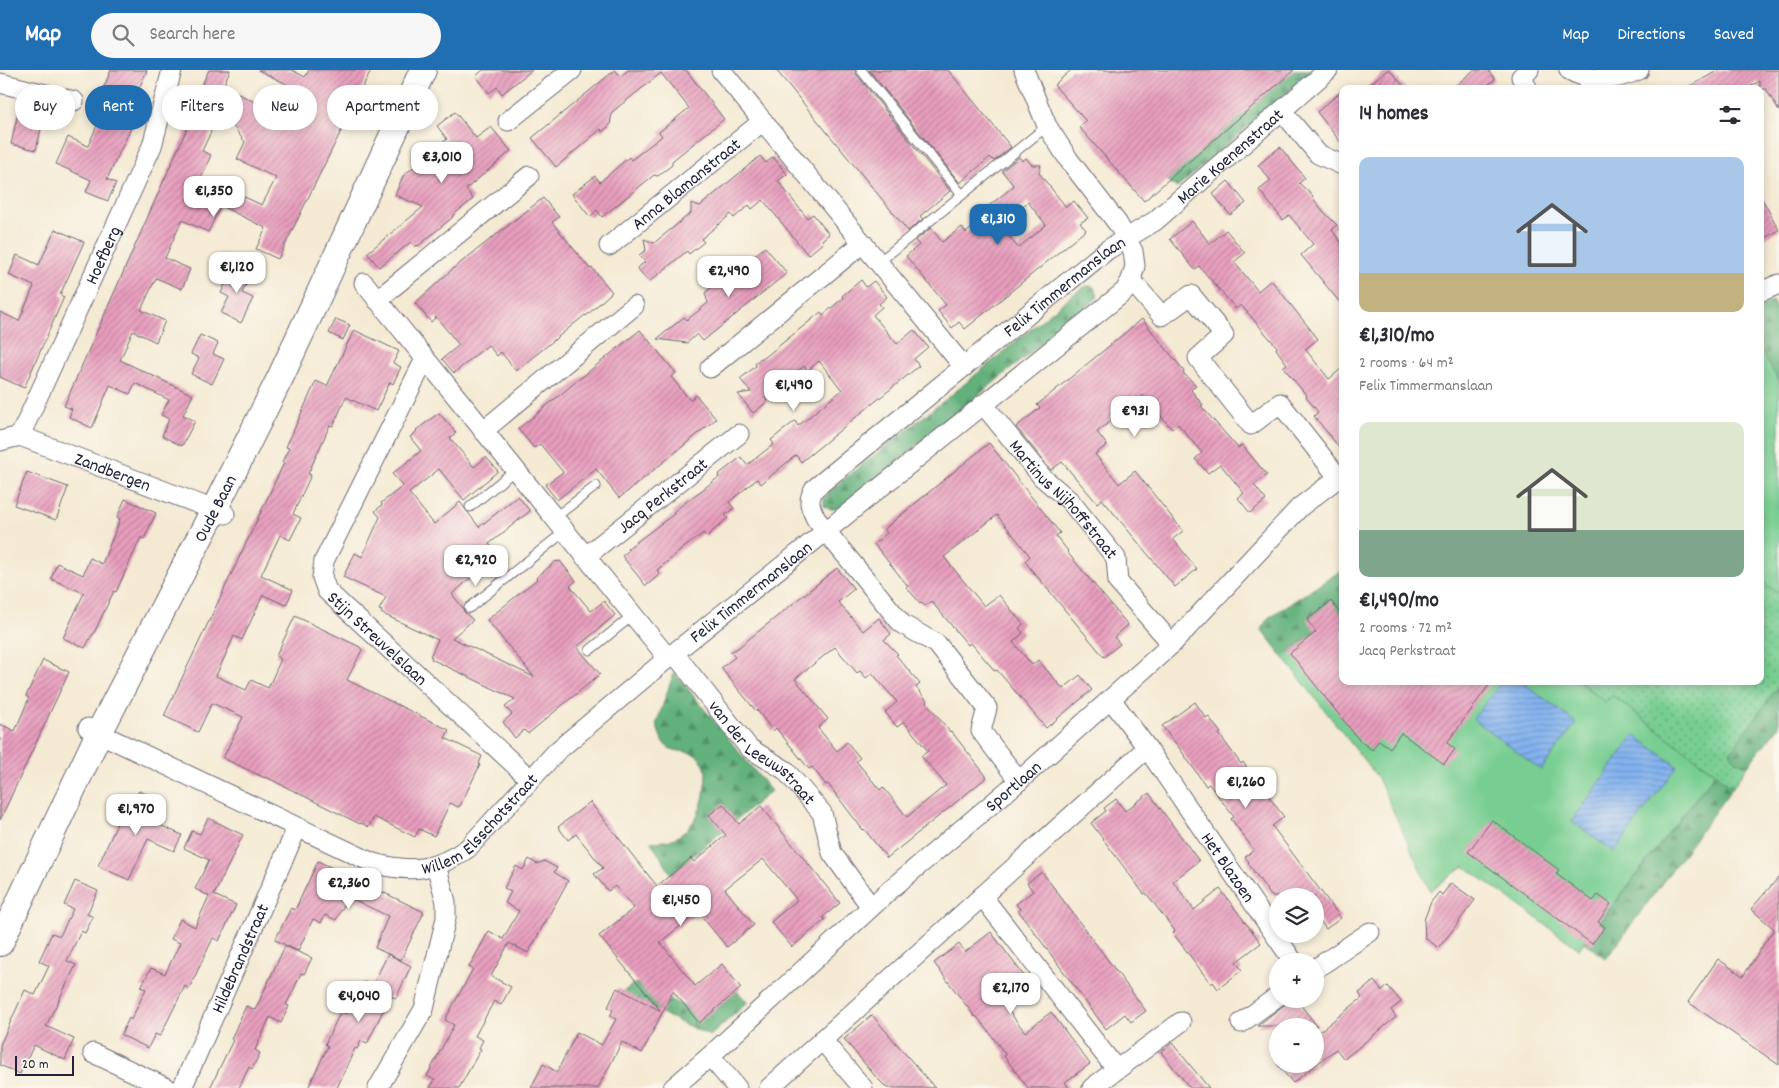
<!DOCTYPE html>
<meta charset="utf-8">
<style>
:root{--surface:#fff;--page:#f7f7f7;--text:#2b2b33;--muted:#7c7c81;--accent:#1f6fb2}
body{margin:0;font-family:Dekko,sans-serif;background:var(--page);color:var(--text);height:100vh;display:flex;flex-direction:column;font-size:19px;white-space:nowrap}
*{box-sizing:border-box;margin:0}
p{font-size:16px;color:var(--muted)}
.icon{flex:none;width:28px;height:28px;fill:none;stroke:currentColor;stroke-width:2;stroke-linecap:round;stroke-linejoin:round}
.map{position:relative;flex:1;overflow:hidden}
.panel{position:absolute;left:1339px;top:15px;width:425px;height:600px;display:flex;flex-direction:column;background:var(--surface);border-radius:10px;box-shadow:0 2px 8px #0003}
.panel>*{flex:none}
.top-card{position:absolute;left:15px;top:15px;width:475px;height:45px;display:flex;gap:10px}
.fabs{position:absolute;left:1269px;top:818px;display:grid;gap:10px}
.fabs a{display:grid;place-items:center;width:55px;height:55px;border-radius:50%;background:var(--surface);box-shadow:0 2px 8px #0003;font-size:25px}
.scale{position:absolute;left:15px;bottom:12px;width:59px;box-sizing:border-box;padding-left:5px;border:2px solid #22223b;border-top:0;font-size:14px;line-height:18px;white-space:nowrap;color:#22223b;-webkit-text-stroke:4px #fbf7ec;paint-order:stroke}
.price{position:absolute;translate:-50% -42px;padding:0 11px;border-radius:10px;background:#fff;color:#222;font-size:16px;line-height:32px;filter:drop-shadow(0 1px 2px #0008)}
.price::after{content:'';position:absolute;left:50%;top:30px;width:15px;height:11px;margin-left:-8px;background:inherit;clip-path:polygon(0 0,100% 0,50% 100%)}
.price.current{background:var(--accent);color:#fff}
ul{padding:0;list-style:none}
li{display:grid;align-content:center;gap:10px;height:265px;padding:0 20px}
li span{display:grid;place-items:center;height:155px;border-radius:10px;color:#555}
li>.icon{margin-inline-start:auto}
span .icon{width:90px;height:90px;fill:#fffc;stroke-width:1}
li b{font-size:21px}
h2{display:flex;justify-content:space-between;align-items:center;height:60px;padding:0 20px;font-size:21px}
.chip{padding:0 18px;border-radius:22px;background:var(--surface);box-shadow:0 2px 8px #0003;font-size:18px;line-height:45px}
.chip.current{background:var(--accent);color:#fff}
header{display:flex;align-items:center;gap:30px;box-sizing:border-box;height:70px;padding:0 25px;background:var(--accent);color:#fff}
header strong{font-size:24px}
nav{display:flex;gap:28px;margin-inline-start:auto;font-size:18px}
.search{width:350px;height:45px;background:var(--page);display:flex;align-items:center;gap:12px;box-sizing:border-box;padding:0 18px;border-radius:28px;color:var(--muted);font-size:19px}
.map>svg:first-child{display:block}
.grass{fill:url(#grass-dots);stroke:#4d7866}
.forest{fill:url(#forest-firs);stroke:#426a5c}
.park{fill:#78ce92;stroke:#4d7866}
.water{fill:url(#water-rules);stroke:#526a94}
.building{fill:url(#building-hatch);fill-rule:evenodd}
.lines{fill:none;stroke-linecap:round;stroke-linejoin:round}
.lane-casing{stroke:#6c6871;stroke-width:11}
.street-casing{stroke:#6c6871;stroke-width:21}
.secondary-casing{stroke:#6c6871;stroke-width:28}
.lane{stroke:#fff;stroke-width:9}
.street{stroke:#fff;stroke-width:19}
.secondary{stroke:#fff;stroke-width:26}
.labels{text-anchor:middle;stroke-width:4.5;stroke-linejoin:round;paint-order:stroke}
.street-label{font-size:18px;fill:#22223b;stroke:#fbf7ec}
</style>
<header>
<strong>Map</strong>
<div class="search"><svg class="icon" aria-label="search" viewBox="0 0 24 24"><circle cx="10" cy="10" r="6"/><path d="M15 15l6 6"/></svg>Search here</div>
<nav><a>Map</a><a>Directions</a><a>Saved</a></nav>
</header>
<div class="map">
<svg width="1779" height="1018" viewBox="0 0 1779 1018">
<defs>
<pattern id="grass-dots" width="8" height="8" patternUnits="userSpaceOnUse" patternTransform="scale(1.25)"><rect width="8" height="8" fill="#78ce92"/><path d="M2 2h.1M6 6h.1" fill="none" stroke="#62a778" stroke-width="1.8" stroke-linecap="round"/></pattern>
<pattern id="forest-firs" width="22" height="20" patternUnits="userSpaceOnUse" patternTransform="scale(1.25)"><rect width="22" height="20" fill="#62b17c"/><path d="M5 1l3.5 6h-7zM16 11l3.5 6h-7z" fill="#509067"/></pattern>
<pattern id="water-rules" width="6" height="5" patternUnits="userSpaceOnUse" patternTransform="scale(1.25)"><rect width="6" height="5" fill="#83b2ee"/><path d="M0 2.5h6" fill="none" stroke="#6b90c2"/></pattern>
<pattern id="building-hatch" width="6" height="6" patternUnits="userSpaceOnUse" patternTransform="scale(1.25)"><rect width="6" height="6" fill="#e89ebd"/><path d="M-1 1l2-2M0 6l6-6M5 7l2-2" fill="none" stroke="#bc809b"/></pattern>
</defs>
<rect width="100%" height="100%" fill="#fbf7ec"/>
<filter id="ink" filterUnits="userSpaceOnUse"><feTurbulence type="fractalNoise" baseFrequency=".02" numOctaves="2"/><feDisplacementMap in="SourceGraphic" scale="10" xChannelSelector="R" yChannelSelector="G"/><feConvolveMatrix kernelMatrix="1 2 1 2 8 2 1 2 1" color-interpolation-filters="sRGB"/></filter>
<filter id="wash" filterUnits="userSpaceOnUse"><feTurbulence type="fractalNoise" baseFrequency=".0096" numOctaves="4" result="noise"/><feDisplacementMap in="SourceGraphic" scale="20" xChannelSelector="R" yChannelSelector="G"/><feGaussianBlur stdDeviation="1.12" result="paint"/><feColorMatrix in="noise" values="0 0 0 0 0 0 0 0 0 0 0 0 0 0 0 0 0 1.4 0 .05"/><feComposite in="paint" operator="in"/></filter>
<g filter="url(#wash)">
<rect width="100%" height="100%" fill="#f4ead4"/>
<polygon class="grass" points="1760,510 1779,524 1779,615 1742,695 1749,694 1733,717 1613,626 1606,633 1578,611 1760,611"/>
<g class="forest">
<polygon points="1292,0 1313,0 1177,118 1167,110"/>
<path d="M1086,216H1093L1097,222L1098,227L1084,239L844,435C836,439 832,441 824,436V429L829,422L849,405L950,326L1072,225Z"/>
<polygon points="1772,231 1779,244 1779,311 1760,280 1760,239"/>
<polygon points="1342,500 1342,540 1283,587 1261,559 1268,548"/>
<path d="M674,602L771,721L671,804L651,772C657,771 664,772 670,770C693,762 704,737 705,715C706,708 707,699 703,693C694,678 681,684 669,678C661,674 660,662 656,655Z"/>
<path d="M1779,615V656L1749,694C1739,695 1735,690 1730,682Z"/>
<polygon points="1715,703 1733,717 1606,889 1585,872"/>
<polygon points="635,913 704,946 736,920 748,932 710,966 620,924"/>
</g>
<g class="park">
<polygon points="1760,280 1779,311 1779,524 1760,510"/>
<polygon points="1342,540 1342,611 1578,611 1605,632 1613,626 1715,703 1579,879 1464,796 1430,821 1378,708 1283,587"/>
</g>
<g class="water">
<polygon points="1502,611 1521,611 1576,653 1541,700 1473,649"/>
<polygon points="1634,665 1677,696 1614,782 1572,751"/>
</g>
<g id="blocks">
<g class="building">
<polygon points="111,0 147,0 125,51 133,54 107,109 116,113 108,131 86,122 91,110 56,94 68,67 88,76 109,28 101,24"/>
<polygon points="209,0 230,0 223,16 296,53 309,25 258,0 292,0 305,7 309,0 371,0 278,189 256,179 266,158 223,137 231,121 262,135 276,108 237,89 245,72 221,40 202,81 211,85 193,126 220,138 208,162 182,150 165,188 190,199 182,219 156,208 141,240 165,251 156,272 133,261 120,290 193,325 183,345 195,351 182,376 162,366 169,349 161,345 169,330 135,313 130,324 110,315 92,358 69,347 72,339 64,336 188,56 177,51 192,18 199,21"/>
<polygon points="483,0 532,0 502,24 497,17 489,23 476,6"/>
<polygon points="615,0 621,6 628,0 686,0 724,49 672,91 672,95 658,106 654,105 602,147 597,140 590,147 572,124 595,106 600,112 629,87 631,90 662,66 659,62 689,38 661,3 612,42 610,55 602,62 601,59 556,97 532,68"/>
<polygon points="776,0 855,0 856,4 950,121 920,146 923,149 908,161"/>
<polygon points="869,0 948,0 1011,77 994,91 990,87 960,113"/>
<polygon points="1071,0 1294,0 1144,131 1079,57 1086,51 1054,15"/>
<polygon points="1387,0 1390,0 1406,19 1364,19"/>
<polygon points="1474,0 1488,0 1495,9 1483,19 1452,19"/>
<polygon points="1719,0 1779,0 1779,41 1766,19 1760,19 1760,11 1746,19 1685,19"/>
<polygon points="1342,21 1342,74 1317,42"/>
<polygon points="21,30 40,34 43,39 40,50 43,51 36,80 11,74"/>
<polygon points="455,42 476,68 491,57 511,81 466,119 473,129 452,146 453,147 418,176 417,175 415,177 411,172 379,197 367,183 423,137 395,125 403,106 447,69 437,56"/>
<polygon points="1280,77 1305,108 1299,113 1313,126 1312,127 1323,141 1337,155 1332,160 1342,174 1342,235 1301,185 1313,174 1289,145 1283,150 1259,120 1271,111 1258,95"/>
<polygon points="760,86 766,93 773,87 787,104 778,111 781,115 807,148 813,144 829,164 822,170 824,172 808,185 763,130 752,139 749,135 734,148 731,144 701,169 704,172 689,184 687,181 649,212 637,198 645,192 639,185 646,180 644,169 654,173 691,143 691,133 700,136"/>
<path d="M1019,87L1022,91L1026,88L1032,95H1041L1039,103L1066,137L1074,131L1088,148L1080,153L1086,160L965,259L959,252L952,258L938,241L946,235L906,186L919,175L915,171L931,158L942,172L962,157L966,163L990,143L986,138L1014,116L1002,101ZM1028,132L1046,155L1018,178L1000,154Z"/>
<polygon points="1228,111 1246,133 1230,145 1213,124"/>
<polygon points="1760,125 1779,160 1760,171"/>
<polygon points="543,128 559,147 552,152 590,199 592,198 612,222 586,246 585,245 516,301 501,282 497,286 488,275 454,303 442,289 459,275 436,247 431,252 415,233 455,197"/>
<polygon points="1192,151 1210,174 1226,160 1245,183 1234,192 1258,221 1271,210 1318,269 1305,279 1329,309 1342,298 1342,381 1314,346 1318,342 1306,327 1307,326 1283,297 1287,294 1276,279 1277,277 1241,235 1236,239 1199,196 1195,200 1170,169"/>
<polygon points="55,159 84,172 60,225 64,227 24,318 0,307 0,242 19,251 34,216 9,205 17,185 39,195"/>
<polygon points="765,177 787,203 703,271 697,264 687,273 657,269 684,247 687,250 708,233 705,223 718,212 719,214"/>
<polygon points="235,194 252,202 242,223 253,228 241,253 221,243 229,227 221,223"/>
<polygon points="861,210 866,217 874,211 887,227 879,234 882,237 873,245 897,274 914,260 928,277 914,289 919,296 801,392 796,385 761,414 757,409 729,432 734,438 725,445 728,448 706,467 703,463 680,481 657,500 660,504 646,516 622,486 629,480 627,479 674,444 673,442 719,407 718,405 741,387 747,395 774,374 771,370 795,351 798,356 842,320 819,291 808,300 804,296 778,316 765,327 768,331 753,343 738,324 751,322 740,309 756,296 755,293 761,288 764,288 821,242 823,245 843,228 842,226"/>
<polygon points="336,249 350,255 343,270 329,263"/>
<polygon points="1142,249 1184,301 1183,303 1196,315 1191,320 1203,335 1201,336 1238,378 1242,375 1267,405 1254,415 1266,430 1250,443 1238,428 1244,423 1220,394 1208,403 1195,389 1202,383 1178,354 1172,359 1143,325 1097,362 1107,375 1095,384 1119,414 1135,401 1183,461 1173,469 1197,499 1175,517 1102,429 1097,433 1062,392 1051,400 1016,357 1040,338 1037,335"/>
<polygon points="354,260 399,281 393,293 401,297 393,314 390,312 376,341 346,327 333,356 330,355 308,404 311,405 293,444 301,448 290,470 280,465 261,505 293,520 286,535 263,525 242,570 234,566 216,606 246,620 251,610 268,618 281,589 276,586 295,546 360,577 362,580 347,610 449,660 445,668 482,686 479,694 480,695 460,736 458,737 450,733 434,766 419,759 415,767 374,747 369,757 361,753 360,754 266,707 265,708 223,688 243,647 212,633 198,662 164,646 284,393 282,392 289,378 286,377 316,311 327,316"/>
<polygon points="640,260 676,303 671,307 690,330 696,325 716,349 622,426 619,428 596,399 557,430 545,415 563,402 540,374 534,378 518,359"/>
<polygon points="200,265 218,273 213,284 224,289 212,314 191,304 199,288 191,284"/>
<polygon points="439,343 456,363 450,368 474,397 486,387 498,401 464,430 439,399 409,423 434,454 460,432 479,457 518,426 530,441 489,474 498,485 452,524 463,538 464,542 473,550 452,568 534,607 487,550 537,509 536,508 556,491 557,492 560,491 576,511 570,516 591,541 604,531 615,545 577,577 600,604 529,663 527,663 524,660 515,668 503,652 512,644 505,637 515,629 431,589 432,587 430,586 438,570 381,543 382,541 379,540 386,527 343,507 355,483 362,487 380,447 375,441 382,435 381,433 403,416 392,404 421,381 410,367 417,361 416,360"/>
<polygon points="989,373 1060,463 1056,466 1068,481 1067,482 1128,555 1114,567 1120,574 1104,587 1030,498 1025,491 1030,486 997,445 944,487 984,536 999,525 1023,554 1019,558 1023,563 1013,572 1032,595 1038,590 1063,619 1080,605 1092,620 1046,658 997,600 995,601 971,573 968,575 931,531 925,536 922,532 921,534 906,517 908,516 874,474 887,463 884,459"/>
<polygon points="27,402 68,417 56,450 14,435"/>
<polygon points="125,429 156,443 144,469 141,467 116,522 114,521 93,565 92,565 85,578 63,568 84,523 51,509 57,493 83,505 90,488 102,494 120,449 117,448"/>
<path d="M837,498L854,519L838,532L863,561L879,548L891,564L884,570L898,584L896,585L920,614L916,617L928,632L927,633L950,662L951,661L987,707L887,788L864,759L863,760L828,714L826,715L812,697L809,699L776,658L773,661L757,640L756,641L721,598L735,587L730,582L738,578ZM835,577L857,603L860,601L866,608L872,603L897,632L885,642L897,657L904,652L928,681L921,686L946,715L907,747L883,717L880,720L856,691L860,688L847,672L837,681L818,658L828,649L795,609Z"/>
<polygon points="1331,531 1342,545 1342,611 1492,611 1447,673 1455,679 1444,694 1401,663 1390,678 1379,670 1372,680 1359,670 1290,583 1316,562 1307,550"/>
<polygon points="43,590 69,602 0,750 0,654 15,661 29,628 26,626"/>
<polygon points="1195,632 1206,648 1208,646 1221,663 1219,664 1241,694 1243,692 1284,747 1272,756 1341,848 1326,859 1315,844 1315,826 1271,826 1248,793 1249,792 1245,787 1254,780 1231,749 1234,747 1209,714 1206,716 1175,672 1174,672 1162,656"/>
<polygon points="139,721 162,731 153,752 182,765 174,781 148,769 129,810 98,796 126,734 132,736"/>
<polygon points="1149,723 1199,791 1173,811 1194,840 1220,819 1261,873 1236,892 1242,900 1218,919 1213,912 1211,914 1173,863 1175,861 1156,836 1146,823 1144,824 1091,753 1106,741 1104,738 1116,729 1125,741"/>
<polygon points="590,732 657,816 691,788 694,792 726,765 709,745 723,734 739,754 761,736 840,833 823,847 825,850 792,877 771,852 797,830 763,789 725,819 754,855 727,877 698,842 660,872 695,916 722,894 741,918 699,953 673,921 642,983 622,972 598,1018 531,1018 543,994 557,1002 577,962 602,975 616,949 610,946 613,940 608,937 617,918 661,941 599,866 634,838 615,816 608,821 594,804 603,798 576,764 568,770 558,757"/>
<polygon points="208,748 243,765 214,825 236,835 219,871 213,868 189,919 185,916 160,966 155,964 148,978 121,965 129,948 131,950 146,919 141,917 151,898 165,904 180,873 171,869 180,849 195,857 209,826 195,819 209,790 184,778 192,761 200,764"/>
<polygon points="1492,750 1559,800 1556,804 1593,831 1598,825 1611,834 1598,852 1605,857 1592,874 1468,782"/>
<polygon points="529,789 537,794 544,791 557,798 554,802 568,811 528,883 509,873 491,906 511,917 501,935 494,931 475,966 483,970 479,978 481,979 459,1018 430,1018 435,1010 427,1006 454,955 445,950 473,899 469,897 489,861 503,869 519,841 505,833 511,822 504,818 516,796 523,800"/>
<polygon points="318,791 424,842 401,890 375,878 388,846 348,827 336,850 325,845 321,853 313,849 298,881 275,870 291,838 295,840"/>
<polygon points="1042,802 1146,941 1131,952 1125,944 1106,959 1018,840 1020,839 1016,834 1033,821 1027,813"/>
<polygon points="1779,807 1779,995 1688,932 1718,889 1743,906 1774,859 1751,839"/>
<polygon points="75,811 98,821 87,844 93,847 85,863 81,861 67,891 76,895 46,956 74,969 65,990 34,975 20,1004 0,995 0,975 25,920 35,925 49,896 39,891 52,863 60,866 73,839 64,835"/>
<polygon points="1451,813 1475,830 1439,878 1425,868 1424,850 1431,832 1439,822 1442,825"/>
<polygon points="991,862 1030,914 1003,933 1014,948 1025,962 1051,942 1090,994 1065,1012 1069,1018 1028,1018 1004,986 1005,984 987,959 976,946 975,947 934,893 959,874 965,882"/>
<polygon points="285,876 312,888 304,904 301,903 294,919 286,935 289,936 281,953 270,947 255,980 260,983 252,999 249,997 239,1018 210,1018 233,970 231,969 246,936 255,940"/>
<polygon points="388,884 411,896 396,928 390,926 367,974 361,971 357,979 355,978 337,1018 308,1018 328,976 325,974 341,941 346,944 354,928 356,929 364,912 372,916"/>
<polygon points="1374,911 1382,921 1388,916 1401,932 1391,940 1396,947 1344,989 1336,979 1293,1013 1277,994 1315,994 1315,965 1362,928 1359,923"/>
<polygon points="1292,929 1296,929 1317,956 1257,956"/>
<polygon points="872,945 908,987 935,1018 887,1018 875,1006 844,969"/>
<polygon points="1172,973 1209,1018 1190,1018 1161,982"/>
</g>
</g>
</g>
<g filter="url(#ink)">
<use href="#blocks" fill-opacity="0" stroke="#6c6871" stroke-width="1"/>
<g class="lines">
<g class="lane-casing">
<g id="lane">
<polyline points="861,0 962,125"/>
<polyline points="879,192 1047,56"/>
<polyline points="470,437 515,400"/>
<polyline points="554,448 596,416"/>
<polyline points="469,538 564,462"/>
<polyline points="590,580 633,545"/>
</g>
</g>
<g class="street-casing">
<g id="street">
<polyline points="721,0 964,297"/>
<path d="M1569,0C1590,13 1617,10 1639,0"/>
<polyline points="0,13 74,31"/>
<polyline points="1528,19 1521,7 1529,0"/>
<polyline points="1282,41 1318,84 1342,95"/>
<polyline points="508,51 572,0"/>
<path id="s1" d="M609,176L763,51"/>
<polyline points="1131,210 1162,246 1191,225 1224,265 1198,288 1251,355 1280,333 1338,407"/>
<polyline points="364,213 668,588"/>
<polyline points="1760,222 1779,214"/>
<polyline points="377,230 529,106"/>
<path id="s2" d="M425,289L324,491L322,507L327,521L530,709"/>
<polyline points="710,298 863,173"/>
<path id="s3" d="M983,334L1042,407L1070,431L1116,488L1118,512L1172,574"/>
<polyline points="483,361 634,236"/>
<path id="s4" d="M20,366L152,76L172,0"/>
<path id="s5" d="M0,371L20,366L225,444"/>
<path id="s6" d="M585,487L739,364"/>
<path id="s7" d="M674,583L749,678L785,700L822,743L832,783L871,837"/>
<path id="s8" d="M1111,629L1147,678L1293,891"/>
<path id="s9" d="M88,658L373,793C410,803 437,801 468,778L557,681L674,583L1125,221L1131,210L1135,196L1133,181L1118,154L1069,90L1047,56L1024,0"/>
<path id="s10" d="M1019,711L981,661L987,638L937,574L902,554L816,449C810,436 807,432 814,419L1107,180L1155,151L1328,0"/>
<polyline points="982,826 1116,999"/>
<polyline points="1315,899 1370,862"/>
<polyline points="1241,953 1278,926"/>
<polyline points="822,970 863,1018"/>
<polyline points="93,983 167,1018"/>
<polyline points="710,986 737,1018"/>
<path id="s11" d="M182,1018L297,758"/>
<polyline points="378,1018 424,939 446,848 446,832 436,795"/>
<path id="s12" d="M673,1018L710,986L892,818L1019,711L1172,574L1300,437L1342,405"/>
<polyline points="769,1018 1147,678"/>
<polyline points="1092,1018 1181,952"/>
</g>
</g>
<g class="secondary-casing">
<g id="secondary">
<path id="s13" d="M0,873L99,663L214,440L281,306L423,0"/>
</g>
</g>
<use href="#lane" class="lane"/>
<use href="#street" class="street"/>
<use href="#secondary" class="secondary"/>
</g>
</g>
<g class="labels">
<g class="street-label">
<text dy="6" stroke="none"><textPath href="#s10" startOffset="909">Marie Koenenstraat</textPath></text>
<text dy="6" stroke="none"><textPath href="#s1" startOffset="99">Anna Blamanstraat</textPath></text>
<text dy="6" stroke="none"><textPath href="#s4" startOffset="199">Hoefberg</textPath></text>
<text dy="6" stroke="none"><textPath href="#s10" startOffset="698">Felix Timmermanslaan</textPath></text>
<text dy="6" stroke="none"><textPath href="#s5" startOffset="120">Zandbergen</textPath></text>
<text dy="6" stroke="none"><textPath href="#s6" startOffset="99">Jacq Perkstraat</textPath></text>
<text dy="6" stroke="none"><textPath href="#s3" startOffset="125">Martinus Nijhoffstraat</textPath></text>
<text dy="6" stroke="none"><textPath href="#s13" startOffset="485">Oude Baan</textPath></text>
<text dy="6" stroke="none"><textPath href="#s9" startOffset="798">Felix Timmermanslaan</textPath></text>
<text dy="6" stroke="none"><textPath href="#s2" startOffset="326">Stijn Streuvelslaan</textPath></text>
<text dy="6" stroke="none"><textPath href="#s7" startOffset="134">van der Leeuwstraat</textPath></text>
<text dy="6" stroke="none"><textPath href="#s12" startOffset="455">Sportlaan</textPath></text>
<text dy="6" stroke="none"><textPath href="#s9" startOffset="439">Willem Elsschotstraat</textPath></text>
<text dy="6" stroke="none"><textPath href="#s8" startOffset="205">Het Blazoen</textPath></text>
<text dy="6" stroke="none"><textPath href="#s11" startOffset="142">Hildebrandstraat</textPath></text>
</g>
</g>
</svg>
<div class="fabs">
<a><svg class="icon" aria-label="layers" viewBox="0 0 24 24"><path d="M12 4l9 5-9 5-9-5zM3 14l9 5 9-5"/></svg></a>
<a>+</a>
<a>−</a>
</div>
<div class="scale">20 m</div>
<b class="price" style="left:442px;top:114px">€3,010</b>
<b class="price" style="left:214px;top:148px">€1,350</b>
<b class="price current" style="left:998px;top:176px">€1,310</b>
<b class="price" style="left:237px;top:224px">€1,120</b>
<b class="price" style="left:729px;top:228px">€2,490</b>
<b class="price" style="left:794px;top:342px">€1,490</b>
<b class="price" style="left:1135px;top:368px">€931</b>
<b class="price" style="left:476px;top:517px">€2,920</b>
<b class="price" style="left:1246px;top:739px">€1,260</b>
<b class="price" style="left:136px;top:766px">€1,970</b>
<b class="price" style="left:349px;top:840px">€2,360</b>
<b class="price" style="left:681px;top:857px">€1,450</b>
<b class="price" style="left:1011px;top:945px">€2,170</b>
<b class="price" style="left:359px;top:953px">€4,040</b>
<div class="top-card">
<a class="chip">Buy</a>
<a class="chip current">Rent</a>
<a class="chip">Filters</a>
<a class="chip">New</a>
<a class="chip">Apartment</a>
</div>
<section class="panel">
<h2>14 homes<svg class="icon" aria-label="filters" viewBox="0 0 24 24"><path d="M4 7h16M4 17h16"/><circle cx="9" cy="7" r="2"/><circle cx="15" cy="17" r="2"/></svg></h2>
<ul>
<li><span style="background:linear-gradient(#a9c7e8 75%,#c2b280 0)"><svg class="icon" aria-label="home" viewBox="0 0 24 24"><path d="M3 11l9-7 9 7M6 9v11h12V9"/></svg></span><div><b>€1,310/mo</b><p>2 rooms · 64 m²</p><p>Felix Timmermanslaan</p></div></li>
<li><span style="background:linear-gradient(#dfe7d0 70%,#7fa58c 0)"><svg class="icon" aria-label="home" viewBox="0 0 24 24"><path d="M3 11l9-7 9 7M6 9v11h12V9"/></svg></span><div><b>€1,490/mo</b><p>2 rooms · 72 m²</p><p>Jacq Perkstraat</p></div></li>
</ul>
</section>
</div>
